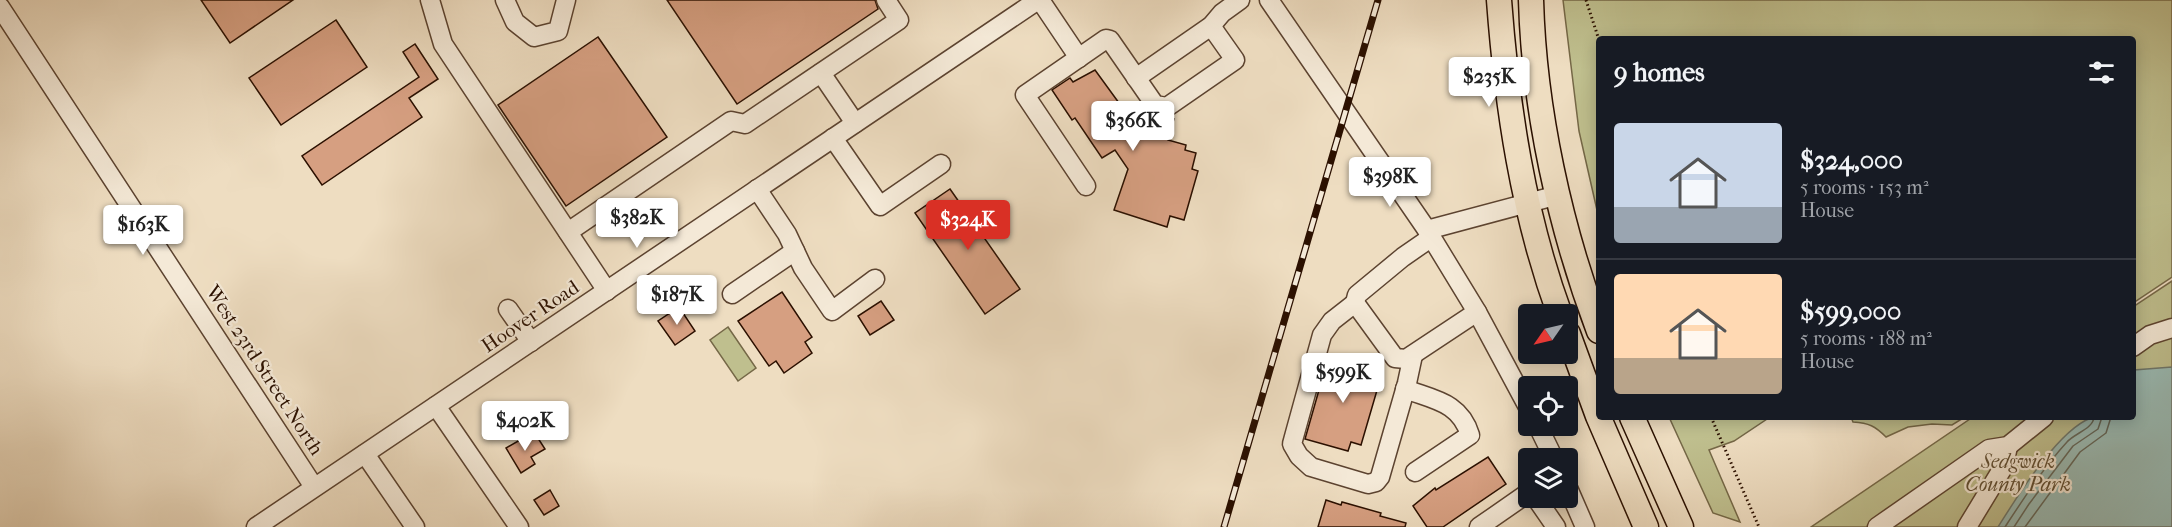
<!DOCTYPE html>
<meta charset="utf-8">
<style>
:root{--surface:#171b24;--page:#242831;--text:#f1f3f6;--muted:#9ea1a6;--line:#363941;--accent:#d93025}
body{margin:0;font-family:"IM FELL French Canon",serif;background:var(--page);color:var(--text);height:100vh;display:flex;flex-direction:column;font-size:22px;white-space:nowrap}
*{box-sizing:border-box;margin:0}
p{font-size:20px;color:var(--muted)}
.icon{flex:none;width:33px;height:33px;fill:none;stroke:currentColor;stroke-width:2;stroke-linecap:round;stroke-linejoin:round}
.map{position:relative;flex:1;overflow:hidden}
.details{position:absolute;left:1596px;top:36px;width:540px;height:384px;display:flex;flex-direction:column;background:var(--surface);border-radius:6px;box-shadow:0 3px 15px #0003}
.details>*{flex:none}
.needle{width:39px;rotate:236deg}
.buttons{position:absolute;left:1518px;top:304px;display:grid;gap:12px}
.buttons a{display:grid;place-items:center;width:60px;height:60px;border-radius:6px;background:var(--surface);box-shadow:0 3px 15px #0003;font-size:30px}
.price{position:absolute;translate:-50% -51px;padding:0 14px;border-radius:6px;background:#fff;color:#222;font-size:20px;line-height:39px;filter:drop-shadow(0 2px 3px #0008)}
.price::after{content:'';position:absolute;left:50%;top:36px;width:18px;height:14px;margin-left:-9px;background:inherit;clip-path:polygon(0 0,100% 0,50% 100%)}
.price.selected{background:var(--accent);color:#fff}
ul{padding:0;list-style:none}
li{display:flex;align-items:center;gap:18px;height:150px;padding:0 18px}
li+li{border-top:2px solid var(--line)}
li span{display:grid;place-items:center;flex:none;width:168px;height:120px;border-radius:6px;color:#555}
li>.icon{margin-inline-start:auto}
span .icon{width:72px;height:72px;fill:#fffc;stroke-width:1}
li b{font-size:26px}
h2{display:flex;justify-content:space-between;align-items:center;height:72px;padding:0 18px;font-size:26px}
.map>svg:first-child{display:block}
.green{fill:#bfbf8e;stroke:#756847;stroke-width:1.5}
.water{fill:#99bbb5;stroke:#6d776d;stroke-width:1.5}
.lines{fill:none;stroke-linecap:round;stroke-linejoin:round}
.shore{stroke:#62665a;stroke-width:1.5}
.building{fill:#d69f81;stroke:#2b1000;stroke-width:1.5}
.minor-casing{stroke:#5c4330;stroke-width:21}
.major-casing{stroke:#2b1000;stroke-width:27}
.path{stroke:#2b1000;stroke-width:3;stroke-dasharray:1.5 3;stroke-linecap:butt}
.minor{stroke:#f4e9d7;stroke-width:18}
.major{stroke:#eeddc1;stroke-width:24}
.rail-casing{stroke:#2b1000;stroke-width:7}
.rail{stroke:#f4e9d7;stroke-width:4.5;stroke-dasharray:14;stroke-linecap:butt}
.labels{text-anchor:middle;stroke-width:4.5;stroke-linejoin:round;paint-order:stroke}
.street-label{font-size:20px;fill:#2b1000;stroke:#f4e9d7}
.park-label{font-size:20px;font-style:italic;fill:#5f4d32;stroke:#f4e9d7}
</style>
<div class="map">
<svg width="2172" height="527" viewBox="0 0 2172 527">
<rect width="100%" height="100%" fill="#eeddc1"/>
<filter id="stains"><feTurbulence type="fractalNoise" baseFrequency=".00333" numOctaves="4"/><feColorMatrix values="0 0 0 0 .2 0 0 0 0 .09 0 0 0 0 .02 0 0 0 .5 -.17"/></filter>
<radialGradient id="worn" r=".72"><stop offset=".6" stop-color="#630" stop-opacity="0"/><stop offset="1" stop-color="#630" stop-opacity=".3"/></radialGradient>
<g class="green">
<polygon points="1563,0 2172,0 2172,277 2133,303 2133,39 1599,39 1599,219 1579,131"/>
<polygon points="2172,281 2172,527 1811,527 1973,417 2133,417 2133,307"/>
<polygon points="728,327 756,368 738,381 710,340"/>
<polygon points="1669,417 1770,417 1734,441 1709,450 1740,522 1713,513"/>
<path d="M1851,417H1965L1952,425L1932,424L1908,427L1886,437C1875,426 1869,423 1853,422Z"/>
</g>
<path class="water" d="M2172,367V527H1998C2017,497 2058,430 2091,418C2100,414 2123,417 2133,417L2134,370Z"/>
<g class="lines">
<g class="shore">
<path d="M2005,527C2024,498 2044,467 2067,442C2075,433 2093,429 2094,417"/>
<polyline points="2014,527 2029,504 2073,446 2098,429 2102,417"/>
<polyline points="2025,527 2080,452 2106,433 2111,417"/>
</g>
</g>
<g class="building">
<polygon points="201,0 293,0 230,43"/>
<polygon points="667,0 875,0 878,9 737,104"/>
<polygon points="336,20 367,67 281,125 249,78"/>
<polygon points="598,37 667,137 566,206 498,105"/>
<polygon points="415,44 438,79 409,98 422,117 322,185 302,156 419,77 403,52"/>
<polygon points="1095,70 1127,114 1125,116 1135,130 1154,136 1159,117 1174,119 1168,140 1186,145 1185,150 1196,153 1192,169 1198,171 1184,220 1170,216 1167,227 1114,210 1128,169 1115,150 1102,158 1075,118 1072,120 1052,90 1070,78 1073,82"/>
<polygon points="950,189 1020,289 985,314 915,213"/>
<polygon points="782,292 812,337 805,342 812,353 784,373 776,361 769,366 738,321"/>
<polygon points="881,301 894,320 870,335 858,316"/>
<polygon points="679,307 695,331 675,345 658,321"/>
<polygon points="1329,355 1372,367 1370,377 1380,380 1361,445 1351,442 1348,451 1305,439"/>
<polygon points="534,432 545,449 531,457 535,464 521,473 506,448"/>
<polygon points="1488,457 1506,484 1443,527 1427,527 1413,506 1435,488 1436,490"/>
<polygon points="550,490 559,506 544,515 534,500"/>
<polygon points="1326,500 1341,505 1342,502 1381,513 1380,516 1406,523 1405,527 1318,527"/>
</g>
<g class="lines">
<g class="minor-casing">
<g id="minor">
<polyline points="430,0 443,44 607,291"/>
<polyline points="505,0 515,22 534,37 558,31 566,0"/>
<polyline points="1040,0 1079,58"/>
<polyline points="1269,0 1427,230 1477,312 1528,407"/>
<polyline points="0,7 314,487"/>
<polyline points="821,73 855,123"/>
<polyline points="1136,78 1211,26 1222,13 1240,0"/>
<polyline points="833,138 880,206 941,164"/>
<polyline points="1086,186 1025,95 1106,39 1110,40 1155,105 1167,107 1235,60 1211,26"/>
<polyline points="757,189 787,234 803,268 832,311 875,279"/>
<polyline points="1427,230 1558,195"/>
<polyline points="568,232 731,121 745,124 899,20 886,0"/>
<polyline points="1432,237 1403,257 1357,295 1355,303 1395,358 1406,359 1477,312"/>
<polyline points="732,294 795,251"/>
<polyline points="1355,303 1332,321 1322,335 1295,433 1292,444 1299,456 1311,467 1368,484 1376,482 1380,477 1407,383 1413,355"/>
<polyline points="508,309 531,342"/>
<polyline points="2133,347 2150,335 2172,328"/>
<path d="M1405,389C1434,400 1460,402 1470,435L1415,472"/>
<polyline points="436,406 519,527"/>
<polyline points="1538,426 1554,459"/>
<polyline points="365,454 415,527"/>
<polyline points="1568,488 1585,527"/>
<polyline points="1536,498 1556,527"/>
<polyline points="256,527 1038,0"/>
<polyline points="1479,527 1528,493"/>
<polyline points="1877,527 1989,449 2008,446 2044,417"/>
<polyline points="1967,527 2004,466 2008,446"/>
</g>
</g>
<g class="major-casing">
<g id="major">
<path d="M1499,0C1507,107 1523,214 1560,315"/>
<path d="M1531,0C1534,110 1560,228 1599,331"/>
<polyline points="1568,334 1598,416 1646,527"/>
<polyline points="1632,417 1681,527"/>
</g>
</g>
<g class="path">
<polyline points="1586,0 1599,40"/>
<polyline points="1711,417 1759,527"/>
</g>
<use href="#minor" class="minor"/>
<use href="#major" class="major"/>
<g class="rail-casing">
<polyline id="rail" points="1224,527 1378,0"/>
</g>
<use href="#rail" class="rail"/>
</g>
<g class="labels">
<g class="street-label">
<text transform="translate(530 316) rotate(-34)" y="7">Hoover Road</text>
<text transform="translate(265 370) rotate(57)" y="7">West 23rd Street North</text>
</g>
<g class="park-label">
<text x="2018" y="468">Sedgwick<tspan x="2018" dy="23">County Park</tspan></text>
</g>
</g>
<rect width="100%" height="100%" filter="url(#stains)"/>
<rect width="100%" height="100%" fill="url(#worn)"/>
</svg>
<div class="buttons">
<a><svg class="needle" viewBox="-14 -14 28 28"><path d="M0-13l5 13h-10z" fill="#e53935"/><path d="M0 13l5-13h-10z" fill="#9ea1a6"/></svg></a>
<a><svg class="icon" aria-label="locate" viewBox="0 0 24 24"><circle cx="12" cy="12" r="6"/><path d="M12 2v4M12 18v4M2 12h4M18 12h4"/></svg></a>
<a><svg class="icon" aria-label="layers" viewBox="0 0 24 24"><path d="M12 4l9 5-9 5-9-5zM3 14l9 5 9-5"/></svg></a>
</div>
<b class="price" style="left:1489px;top:108px">$235K</b>
<b class="price" style="left:1133px;top:152px">$366K</b>
<b class="price" style="left:1390px;top:208px">$398K</b>
<b class="price" style="left:637px;top:249px">$382K</b>
<b class="price selected" style="left:968px;top:251px">$324K</b>
<b class="price" style="left:143px;top:256px">$163K</b>
<b class="price" style="left:677px;top:326px">$187K</b>
<b class="price" style="left:1343px;top:404px">$599K</b>
<b class="price" style="left:525px;top:452px">$402K</b>
<section class="details">
<h2>9 homes<svg class="icon" aria-label="filters" viewBox="0 0 24 24"><path d="M4 7h16M4 17h16"/><circle cx="9" cy="7" r="2"/><circle cx="15" cy="17" r="2"/></svg></h2>
<ul>
<li><span style="background:linear-gradient(#c9d6e8 70%,#9aa5b1 0)"><svg class="icon" aria-label="home" viewBox="0 0 24 24"><path d="M3 11l9-7 9 7M6 9v11h12V9"/></svg></span><div><b>$324,000</b><p>5 rooms · 153 m²</p><p>House</p></div></li>
<li><span style="background:linear-gradient(#ffd9b3 70%,#b9a48a 0)"><svg class="icon" aria-label="home" viewBox="0 0 24 24"><path d="M3 11l9-7 9 7M6 9v11h12V9"/></svg></span><div><b>$599,000</b><p>5 rooms · 188 m²</p><p>House</p></div></li>
</ul>
</section>
</div>
